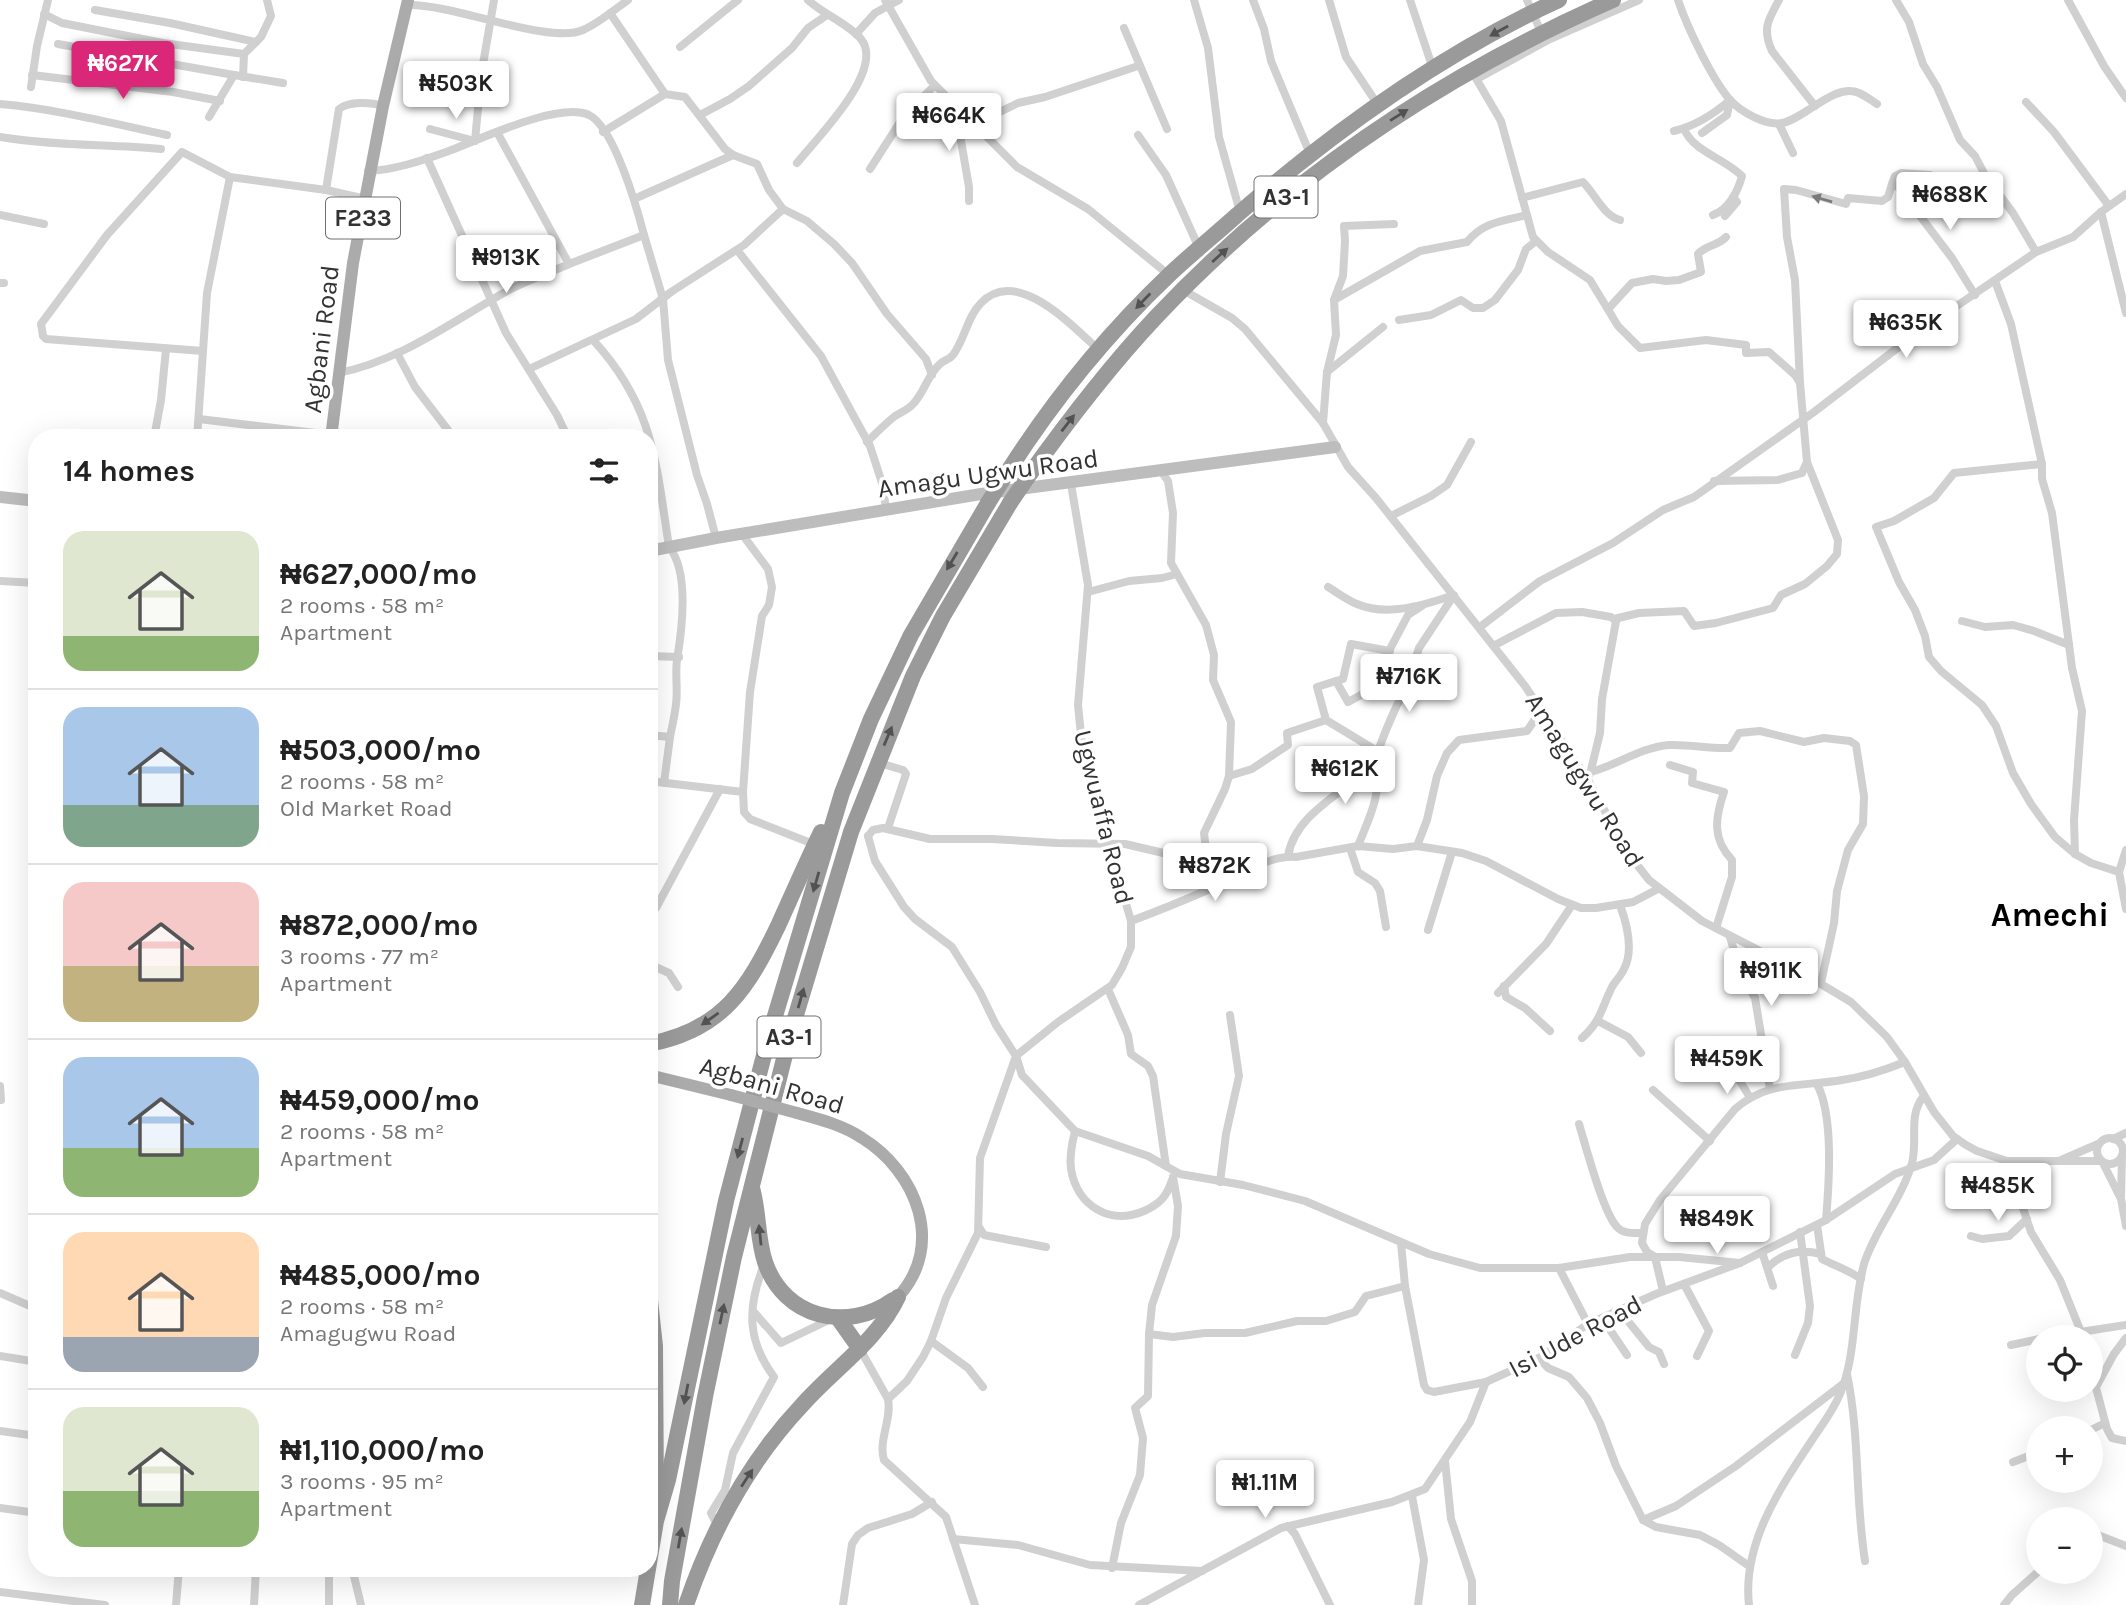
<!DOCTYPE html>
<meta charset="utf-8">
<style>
:root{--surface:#fff;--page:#f6f6f6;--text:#222;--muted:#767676;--line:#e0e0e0;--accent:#db2777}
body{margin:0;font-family:Karla,sans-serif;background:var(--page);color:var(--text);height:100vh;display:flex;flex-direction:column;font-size:26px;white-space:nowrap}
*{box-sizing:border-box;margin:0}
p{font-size:23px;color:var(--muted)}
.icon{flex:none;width:38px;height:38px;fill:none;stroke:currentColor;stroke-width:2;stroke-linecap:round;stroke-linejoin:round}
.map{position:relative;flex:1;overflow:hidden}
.details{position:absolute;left:28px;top:429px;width:630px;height:1148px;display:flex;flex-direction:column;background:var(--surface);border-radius:28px;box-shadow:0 7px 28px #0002}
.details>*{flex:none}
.buttons{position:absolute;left:2026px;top:1325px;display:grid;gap:14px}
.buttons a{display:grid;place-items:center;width:77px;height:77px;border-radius:50%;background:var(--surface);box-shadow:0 7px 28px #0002;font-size:35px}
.price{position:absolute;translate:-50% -60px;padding:0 16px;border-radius:7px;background:#fff;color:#222;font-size:23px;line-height:46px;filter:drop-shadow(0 2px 4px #0008)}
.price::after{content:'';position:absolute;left:50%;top:42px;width:21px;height:16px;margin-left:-10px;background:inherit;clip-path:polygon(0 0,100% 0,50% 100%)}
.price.selected{background:var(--accent);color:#fff}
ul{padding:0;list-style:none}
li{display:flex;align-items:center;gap:21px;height:175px;padding:0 35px}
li+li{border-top:2px solid var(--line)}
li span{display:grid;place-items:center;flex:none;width:196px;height:140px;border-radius:21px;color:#555}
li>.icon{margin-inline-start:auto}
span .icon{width:84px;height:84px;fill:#fffc;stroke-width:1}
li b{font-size:30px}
h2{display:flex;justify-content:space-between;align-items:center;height:84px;padding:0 35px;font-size:30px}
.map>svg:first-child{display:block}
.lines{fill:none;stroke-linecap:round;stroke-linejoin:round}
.street{stroke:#d0d0d0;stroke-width:8}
.secondary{stroke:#bdbdbd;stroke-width:12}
.primary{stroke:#ababab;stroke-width:12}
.highway{stroke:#9a9a9a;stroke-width:16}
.primary-bridge{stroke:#ababab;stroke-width:12}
.highway-bridge{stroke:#9a9a9a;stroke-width:16}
.oneway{fill:#525252}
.oneway2{fill:#7a7a7a}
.labels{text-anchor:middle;stroke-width:7;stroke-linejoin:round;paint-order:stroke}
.shield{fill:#fff;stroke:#707070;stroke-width:2}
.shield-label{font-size:24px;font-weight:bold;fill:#333}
.street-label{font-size:26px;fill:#333;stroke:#fff}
.district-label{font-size:33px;font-weight:bold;fill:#000;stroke:#fff}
</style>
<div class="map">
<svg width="2126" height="1605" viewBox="0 0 2126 1605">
<rect width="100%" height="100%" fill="#fff"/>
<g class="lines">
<g class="street">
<polyline points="885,0 931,81 1017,167 1088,209 1169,275"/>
<polyline points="1194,0 1208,48 1219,137 1240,212"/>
<polyline points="1253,0 1264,29 1271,61 1310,154"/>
<polyline points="1329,0 1346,57 1378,105"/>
<polyline points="1410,0 1433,69"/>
<polyline points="1527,0 1541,32"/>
<path d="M1678,0C1687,27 1712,79 1730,100C1741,112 1766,126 1782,123C1805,119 1835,82 1859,93C1866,96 1872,101 1877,104"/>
<path d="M1779,0C1768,20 1762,29 1772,51L1815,106"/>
<polyline points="1896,0 1909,22 1923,64 1937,87 1960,140 1975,156 1986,177 2013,213 2036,252"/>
<polyline points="2068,0 2104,66 2126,98"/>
<path d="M407,5C451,3 549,45 583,30C599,23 614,10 628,0"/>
<polyline points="95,10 170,23 256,42"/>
<polyline points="610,13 665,94 685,97 725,149 733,155 757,164 769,190 783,209 807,221 834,244 852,263 887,314 926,359 932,375"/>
<polyline points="44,14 62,23 163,43 244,54"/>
<polyline points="1124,28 1167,129"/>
<polyline points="856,34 875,13 899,0"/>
<polyline points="58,44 234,75"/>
<polyline points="680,47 738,0"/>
<polyline points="1471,70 1501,121 1533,237 1548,252 1590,280 1618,326 1640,348 1706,340 1746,345 1746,353 1769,352 1795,375 1800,383 1807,462 1838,540 1837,554 1827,566 1805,584 1781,595 1773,608 1716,623 1694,626 1684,611 1639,613 1614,619"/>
<polyline points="32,75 173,92 220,101"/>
<polyline points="243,77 244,54 261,37 271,16 267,0"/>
<polyline points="1477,79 1550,39 1639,0"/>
<polyline points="31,87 37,46 48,0"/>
<polyline points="2026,102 2054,132 2109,206"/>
<path d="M0,104C57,109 111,123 167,135"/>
<polyline points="700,115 730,99 749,86 792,48 808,28 827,15"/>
<polyline points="209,117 234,75 283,83"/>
<polyline points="1779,124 1793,153"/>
<polyline points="430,129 475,141 481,76 494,0"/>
<path d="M1684,129C1694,152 1724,158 1742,176C1738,191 1729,209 1713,215"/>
<path d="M1674,131C1695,126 1714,114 1730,100"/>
<polyline points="603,132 665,94"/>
<polyline points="1702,133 1727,115 1730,100"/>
<polyline points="1138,135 1166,175 1199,248"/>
<path d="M0,137C53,146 107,144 161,149"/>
<polyline points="427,158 506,333 557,415 568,438"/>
<path d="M797,163C816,139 886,70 861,39C849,24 823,14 808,0"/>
<polyline points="870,169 904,116 935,85"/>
<path d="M368,171C394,170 421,161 446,152C477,141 558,101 589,115C614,127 637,208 644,235L569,264"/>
<polyline points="1892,184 1895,176 1901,173 1930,175"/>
<path d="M326,190L339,109C349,101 371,102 383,106"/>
<path d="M1522,198L1583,182C1595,194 1603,215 1620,220"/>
<polyline points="634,199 733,155"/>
<polyline points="969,201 969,187 960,135 973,125 1018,103 1045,97 1138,66"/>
<polyline points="2101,212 2126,313"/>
<polyline points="0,215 44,224"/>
<polyline points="1725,216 1737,202 1733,197"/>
<polyline points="644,235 663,299 668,360 697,475 707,504 716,538"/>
<polyline points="737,250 821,356 870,446 883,486 886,510"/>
<polyline points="1995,281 2011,324 2042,464 2042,479 2052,513 2072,668 2082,711 2074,820 2075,854"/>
<polyline points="0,283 4,283"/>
<polyline points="1183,290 1232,318 1245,329 1323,423 1348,467 1376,498 1525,686 1588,780 1627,852 1649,880 1702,921 1799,971 1851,1002 1887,1037 1905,1062 1934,1112 1953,1136 1966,1145 1977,1151 2007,1161 2101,1161"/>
<path d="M1334,300L1420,251L1467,242C1483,222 1502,221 1527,215"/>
<path d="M1609,308L1632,283L1653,279L1666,281L1679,280L1701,272L1698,254C1705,245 1718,246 1726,237"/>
<polyline points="1399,320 1431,315 1461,300 1473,308 1483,308 1495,300 1518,270 1526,249 1536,241"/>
<path d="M593,340C654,406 656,463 669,547C690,572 682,630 677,660C675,674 678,690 676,704C675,715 672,726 670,737L649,735"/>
<polyline points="203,351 46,339 43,336 41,324 107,235 182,152 230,177 326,190 366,199"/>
<polyline points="397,353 415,387 454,438"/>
<polyline points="529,369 636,319 671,292 744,245 783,209"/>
<polyline points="1327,372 1383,327"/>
<path d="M338,373C401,361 454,320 509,290C528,280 549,273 569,264L497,132"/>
<polyline points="1800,382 1795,280 1787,237 1784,189 1796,190 1846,204 1848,198 1882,201 1888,197 1892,184 1898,187 1952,258 1975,295"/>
<polyline points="199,419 332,435"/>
<polyline points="1323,423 1327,372 1336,335 1334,300 1343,276 1345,241 1344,226 1394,224"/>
<polyline points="154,438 161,400 166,349"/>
<polyline points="197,438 207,293 230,177"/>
<path d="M867,442C876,433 885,424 895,416C901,412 908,410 913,404C924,393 928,374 940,364C944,360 949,360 953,355C965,339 967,317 981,303C1017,265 1073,327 1099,350"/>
<polyline points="2042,464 1954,473 1934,498 1894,521 1876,527 1899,582 1915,610 1925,636 1929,657 1941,671 1982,705 1996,726 2013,773 2031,804 2055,837 2075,854 2091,863 2119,872"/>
<polyline points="1161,471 1168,481 1173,513 1171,563 1206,625 1214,655 1213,680 1231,722 1229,776 1225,789 1204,833 1208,866"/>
<polyline points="1714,481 1778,480 1802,473 1807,462"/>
<polyline points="1391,516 1431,496 1447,485 1471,442"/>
<polyline points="742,534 768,569 772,587 769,605 762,616 750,692 743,792"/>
<polyline points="0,581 37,583"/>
<polyline points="1088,592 1129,581 1162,578 1177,574"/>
<polyline points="1962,621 1985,627 2013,625 2034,631 2069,645"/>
<polyline points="1480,627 1540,581 1613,543 1663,510 1694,497 1814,412 1917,333 2036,252 2073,237 2101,212 2126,194"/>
<polyline points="1495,645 1556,613 1582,612 1611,617 1616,621 1602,699 1600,733 1590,774"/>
<polyline points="649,656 679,657"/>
<polyline points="1381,666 1408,615 1422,606"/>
<polyline points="1336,681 1343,679 1351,644 1390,651"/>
<polyline points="1326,720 1377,751"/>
<polyline points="879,763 903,770 906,774 888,828"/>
<path d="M1670,765L1693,772L1692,783L1724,792C1715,818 1712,839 1732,860V877L1716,928"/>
<path d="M1591,772C1617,765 1642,747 1669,745C1689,744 1709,749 1730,748L1739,733L1760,731L1804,742L1824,738L1850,741L1856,745L1864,796L1863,824L1848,850L1837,891L1834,923L1821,983"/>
<path d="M1229,776L1252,769L1288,745L1287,733L1326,720L1317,687L1336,681L1348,702L1370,690L1381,666L1410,675L1419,648L1454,595C1425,605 1387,617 1357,604C1347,600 1338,593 1328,587"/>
<polyline points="649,781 743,792 744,812 750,819 816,845"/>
<polyline points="664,783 670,737"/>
<polyline points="868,836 875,861 904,907 915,919 952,947 980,992 996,1025 1016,1056 1022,1075 1075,1131 1148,1156 1180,1174 1243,1185 1305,1201 1429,1254 1480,1268 1559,1268 1630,1257 1679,1257 1740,1263"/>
<polyline points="868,836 873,830 883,828 930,839 992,839 1057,843 1125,844 1172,855 1208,866 1230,880"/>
<path d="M1358,846C1369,818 1383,793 1375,763"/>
<polyline points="1417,846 1427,820 1437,776 1447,753 1459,740 1527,731 1542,709"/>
<polyline points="1350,848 1358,872 1375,883 1380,891 1386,927"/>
<polyline points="2126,850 2119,872 2126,909"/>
<path d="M1288,856C1295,813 1347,791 1375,763C1379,744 1389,723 1397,705C1402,695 1411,687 1410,675"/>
<polyline points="656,908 720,789"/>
<path d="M1131,921C1155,912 1180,902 1203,892C1229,881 1268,854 1296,857L1358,846L1393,849L1417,846L1462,853L1486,861L1558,899L1581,908H1596L1633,902L1658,889"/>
<polyline points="1428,930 1452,852"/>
<polyline points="1730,937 1740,971 1755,998 1770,1089"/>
<polyline points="649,964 669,973 678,987"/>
<polyline points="1504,986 1506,997 1525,1008 1550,1031"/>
<polyline points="1108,989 1128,1035 1131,1054 1148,1066 1153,1076 1166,1166"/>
<polyline points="1498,993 1546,944 1572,905"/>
<polyline points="1598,1021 1628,1037 1641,1053"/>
<path d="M1582,1038C1601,1021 1601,1009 1612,987C1615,981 1621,976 1624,969C1634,950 1627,924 1620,905"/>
<polyline points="1715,1040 1749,1096"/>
<path d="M1817,1084C1834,1116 1829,1184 1826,1220"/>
<polyline points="0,1086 1,1100"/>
<polyline points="1653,1090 1710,1141"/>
<path d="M1579,1124C1586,1147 1603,1212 1617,1227C1623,1234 1633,1233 1642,1233"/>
<path d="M1075,1131C1072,1143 1069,1156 1071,1169C1077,1205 1109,1226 1144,1211C1160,1204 1167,1196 1172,1180"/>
<circle cx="2110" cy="1151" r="13"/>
<polyline points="2113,1139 2126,1133"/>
<polyline points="2061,1160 2098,1144"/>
<polyline points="2007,1161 2031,1232 2060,1280 2083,1337"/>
<polyline points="2103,1163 2121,1199 2126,1226"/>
<polyline points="1173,1177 1178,1206 1176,1236 1152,1305 1149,1334 1173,1337 1205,1333 1245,1333 1297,1321 1326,1321 1355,1312 1366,1296 1405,1286"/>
<polyline points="1220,1182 1226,1134 1239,1076 1230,1015"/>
<polyline points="2121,1196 2122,1156"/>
<path d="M1817,1225L1822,1259C1835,1266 1849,1270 1861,1279"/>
<polyline points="979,1227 984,1235 1046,1247"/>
<polyline points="1971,1236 1982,1239 2009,1236 2027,1219"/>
<polyline points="1401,1243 1405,1286 1424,1385 1427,1390 1434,1392 1486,1382 1539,1358 1588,1324 1656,1294 1740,1263 1826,1220 1895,1174 1934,1160 1957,1139"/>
<polyline points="1762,1252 1773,1286"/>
<path d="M1768,1267C1784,1252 1800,1249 1821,1254"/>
<polyline points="1559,1268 1588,1324"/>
<polyline points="1684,1284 1709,1331 1697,1356"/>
<path d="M1663,1291L1655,1257L1647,1252L1642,1243L1645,1224L1660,1200L1735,1109C1768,1080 1802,1087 1842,1080C1864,1077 1885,1070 1905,1062"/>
<polyline points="0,1293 37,1309"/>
<polyline points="1619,1310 1649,1347 1659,1352 1664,1364"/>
<polyline points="753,1311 781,1343 831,1319"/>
<polyline points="1602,1318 1627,1355"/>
<polyline points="2048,1337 2126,1325"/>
<polyline points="931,1341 968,1368 983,1387"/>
<polyline points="2011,1345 2039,1339"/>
<path d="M860,1349L888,1399C892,1420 878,1440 884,1460L946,1517L975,1605"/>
<polyline points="1795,1355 1808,1323 1810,1306 1800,1232"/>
<polyline points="0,1356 37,1362"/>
<polyline points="1539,1358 1548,1368 1569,1377 1587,1398 1600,1423 1616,1466 1643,1520 1656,1527 1700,1535 1719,1545 1749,1566"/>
<polyline points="2091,1369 2107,1429 2112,1438 2126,1441"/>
<path d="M1847,1374C1860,1436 1855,1499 1865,1561"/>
<polyline points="2096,1387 2114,1354 2126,1338"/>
<polyline points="888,1399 907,1381 923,1357 931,1341 946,1298 978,1233 980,1158 1016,1056 1058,1022 1112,985 1122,968 1131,947 1131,921 1083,755 1078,705 1088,585 1071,484"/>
<polyline points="2091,1430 2105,1423"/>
<polyline points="0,1431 37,1436"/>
<polyline points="1445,1461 1451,1519 1472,1581 1472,1605"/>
<polyline points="2013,1462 2039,1452"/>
<polyline points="1412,1496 1424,1560 1418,1605"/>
<polyline points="0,1508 37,1513"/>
<polyline points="1643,1520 1676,1506 1736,1466 1843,1384"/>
<polyline points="1288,1526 1295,1534 1330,1605"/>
<path d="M718,1527L711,1513L725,1490L733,1453L774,1377C748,1342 747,1310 762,1270"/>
<polyline points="2091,1535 2098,1535 2126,1546"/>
<polyline points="953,1539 1018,1545 1090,1565 1202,1571"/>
<polyline points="352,1568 361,1605"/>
<polyline points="1112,1568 1121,1523 1140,1475 1143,1438 1135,1408 1148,1396 1149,1334"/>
<polyline points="0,1592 105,1605"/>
<polyline points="176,1605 179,1568"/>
<polyline points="254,1605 256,1568"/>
<polyline points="329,1605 329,1568"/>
<polyline points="843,1605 852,1544 858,1535 868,1528 912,1514 932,1502"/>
<polyline points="1139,1605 1281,1528 1392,1502 1425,1489 1470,1422 1486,1382"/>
<path d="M1749,1605C1742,1544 1780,1488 1812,1440C1822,1425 1833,1411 1840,1394C1857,1354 1852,1307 1864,1264C1875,1229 1902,1199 1912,1163C1918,1140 1908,1116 1923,1097"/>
<polyline points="2004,1605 2012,1595 2039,1571"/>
</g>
<g class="secondary">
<polyline points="0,497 37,501"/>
<polyline points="649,551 716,538 981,494 1335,447"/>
</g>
<g class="primary">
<polyline points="331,438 353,263 383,106 408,0"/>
<polyline points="649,1075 731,1095"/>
<path d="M797,1113C819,1119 843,1125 862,1138C916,1171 946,1245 898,1297"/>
</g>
<g class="highway">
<path d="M1005,476C1051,403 1107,334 1169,275C1191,254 1215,235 1237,215C1334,131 1442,53 1559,0"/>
<path d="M1027,478C1067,422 1109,367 1156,317C1286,179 1440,76 1613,0"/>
<path d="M649,1044C723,1030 748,988 778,926C792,895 806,863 821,832"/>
<path d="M752,1188C759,1212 757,1238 765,1262C784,1318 847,1333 893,1300"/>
<polyline points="649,1291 655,1346 656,1501"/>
<polyline points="838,1318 860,1349"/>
<polyline points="642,1605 656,1521 668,1480 726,1201 769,1036 842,793 871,719 911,635 988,503"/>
<polyline points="670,1605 672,1581 705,1397 734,1257 790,1035 851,832 913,676 943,616 1010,503"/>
<path d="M686,1605C711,1532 749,1461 803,1404C834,1369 878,1340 898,1297"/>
</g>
<polyline class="primary-bridge" points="731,1095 797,1113"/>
<g class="highway-bridge">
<polyline points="988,503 1005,476"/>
<polyline points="1010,503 1027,478"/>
</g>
</g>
<defs><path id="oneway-solid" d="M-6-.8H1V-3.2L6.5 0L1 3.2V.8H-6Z" transform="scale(1.75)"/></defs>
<g class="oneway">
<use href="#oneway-solid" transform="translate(1499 31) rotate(151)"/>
<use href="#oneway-solid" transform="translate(1399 115) rotate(-32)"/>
<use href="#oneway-solid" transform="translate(1220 255) rotate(-42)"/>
<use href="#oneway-solid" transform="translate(1143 301) rotate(134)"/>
<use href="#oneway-solid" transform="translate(1068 423) rotate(-52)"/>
<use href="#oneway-solid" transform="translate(952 561) rotate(121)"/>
<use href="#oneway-solid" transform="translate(888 736) rotate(-67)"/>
<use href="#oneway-solid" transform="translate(816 882) rotate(106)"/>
<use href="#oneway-solid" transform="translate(801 998) rotate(-74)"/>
<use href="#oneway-solid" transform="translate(710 1019) rotate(145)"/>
<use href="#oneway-solid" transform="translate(740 1148) rotate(105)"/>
<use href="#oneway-solid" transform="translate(760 1235) rotate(-96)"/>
<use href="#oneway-solid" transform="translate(722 1314) rotate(-78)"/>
<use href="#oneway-solid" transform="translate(686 1394) rotate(101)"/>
<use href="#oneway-solid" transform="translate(747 1478) rotate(-57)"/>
<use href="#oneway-solid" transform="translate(680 1538) rotate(-80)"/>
</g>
<use class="oneway2" href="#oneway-solid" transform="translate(1822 199) rotate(-164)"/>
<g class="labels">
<g class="shield">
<rect x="1254.5" y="176.5" width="63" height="41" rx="5"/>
<rect x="326" y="197.5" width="74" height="41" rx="5"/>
<rect x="757.5" y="1016.5" width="63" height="41" rx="5"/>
</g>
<g class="shield-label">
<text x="1286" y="205">A3-1</text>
<text x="363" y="226">F233</text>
<text x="789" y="1045">A3-1</text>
</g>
<g class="street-label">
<text transform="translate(321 339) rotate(-83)" y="9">Agbani Road</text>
<text transform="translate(988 473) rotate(-8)" y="9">Amagu Ugwu Road</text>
<text transform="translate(1585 780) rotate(58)" y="9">Amagugwu Road</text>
<text transform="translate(1104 817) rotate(76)" y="9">Ugwuaffa Road</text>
<text transform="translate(772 1085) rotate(16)" y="9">Agbani Road</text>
<text transform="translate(1575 1336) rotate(-28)" y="9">Isi Ude Road</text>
</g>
<g class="district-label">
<text x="2050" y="926">Amechi</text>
</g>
</g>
</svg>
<div class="buttons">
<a><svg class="icon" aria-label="locate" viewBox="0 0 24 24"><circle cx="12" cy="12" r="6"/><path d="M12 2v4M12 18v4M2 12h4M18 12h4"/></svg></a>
<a>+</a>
<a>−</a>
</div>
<b class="price selected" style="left:123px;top:101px">₦627K</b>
<b class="price" style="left:456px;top:121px">₦503K</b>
<b class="price" style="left:949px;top:153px">₦664K</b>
<b class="price" style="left:1950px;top:232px">₦688K</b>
<b class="price" style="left:506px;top:295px">₦913K</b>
<b class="price" style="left:1906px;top:360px">₦635K</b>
<b class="price" style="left:1409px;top:714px">₦716K</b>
<b class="price" style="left:1345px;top:806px">₦612K</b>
<b class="price" style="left:1215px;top:903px">₦872K</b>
<b class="price" style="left:1771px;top:1008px">₦911K</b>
<b class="price" style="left:1727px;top:1096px">₦459K</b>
<b class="price" style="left:1998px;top:1223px">₦485K</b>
<b class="price" style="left:1717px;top:1256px">₦849K</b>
<b class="price" style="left:1265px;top:1520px">₦1.11M</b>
<section class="details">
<h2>14 homes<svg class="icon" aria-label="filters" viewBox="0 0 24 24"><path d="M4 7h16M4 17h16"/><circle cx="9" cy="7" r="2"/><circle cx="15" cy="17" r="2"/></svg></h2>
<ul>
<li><span style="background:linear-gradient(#dfe7d0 75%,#8fb573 0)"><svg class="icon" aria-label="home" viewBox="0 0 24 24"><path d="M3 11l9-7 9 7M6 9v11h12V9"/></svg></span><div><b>₦627,000/mo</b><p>2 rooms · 58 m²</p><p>Apartment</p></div></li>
<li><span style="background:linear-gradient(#a9c7e8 70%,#7fa58c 0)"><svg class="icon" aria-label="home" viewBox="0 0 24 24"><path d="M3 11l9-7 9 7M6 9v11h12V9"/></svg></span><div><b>₦503,000/mo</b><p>2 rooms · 58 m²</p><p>Old Market Road</p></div></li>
<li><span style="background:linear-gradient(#f6c9c9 60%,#c2b280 0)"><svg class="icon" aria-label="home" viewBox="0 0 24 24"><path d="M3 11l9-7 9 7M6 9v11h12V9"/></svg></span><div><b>₦872,000/mo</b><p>3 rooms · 77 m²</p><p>Apartment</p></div></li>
<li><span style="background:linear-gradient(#a9c7e8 65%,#8fb573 0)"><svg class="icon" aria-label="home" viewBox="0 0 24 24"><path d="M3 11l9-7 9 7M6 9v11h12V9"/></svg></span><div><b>₦459,000/mo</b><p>2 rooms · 58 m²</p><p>Apartment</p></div></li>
<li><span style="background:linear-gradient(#ffd9b3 75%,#9aa5b1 0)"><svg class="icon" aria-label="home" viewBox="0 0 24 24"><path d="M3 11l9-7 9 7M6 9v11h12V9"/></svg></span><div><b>₦485,000/mo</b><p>2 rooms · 58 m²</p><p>Amagugwu Road</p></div></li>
<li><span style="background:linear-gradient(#dfe7d0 60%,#8fb573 0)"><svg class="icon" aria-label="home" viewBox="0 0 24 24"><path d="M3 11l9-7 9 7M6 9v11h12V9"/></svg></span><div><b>₦1,110,000/mo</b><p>3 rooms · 95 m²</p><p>Apartment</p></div></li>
</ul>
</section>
</div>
